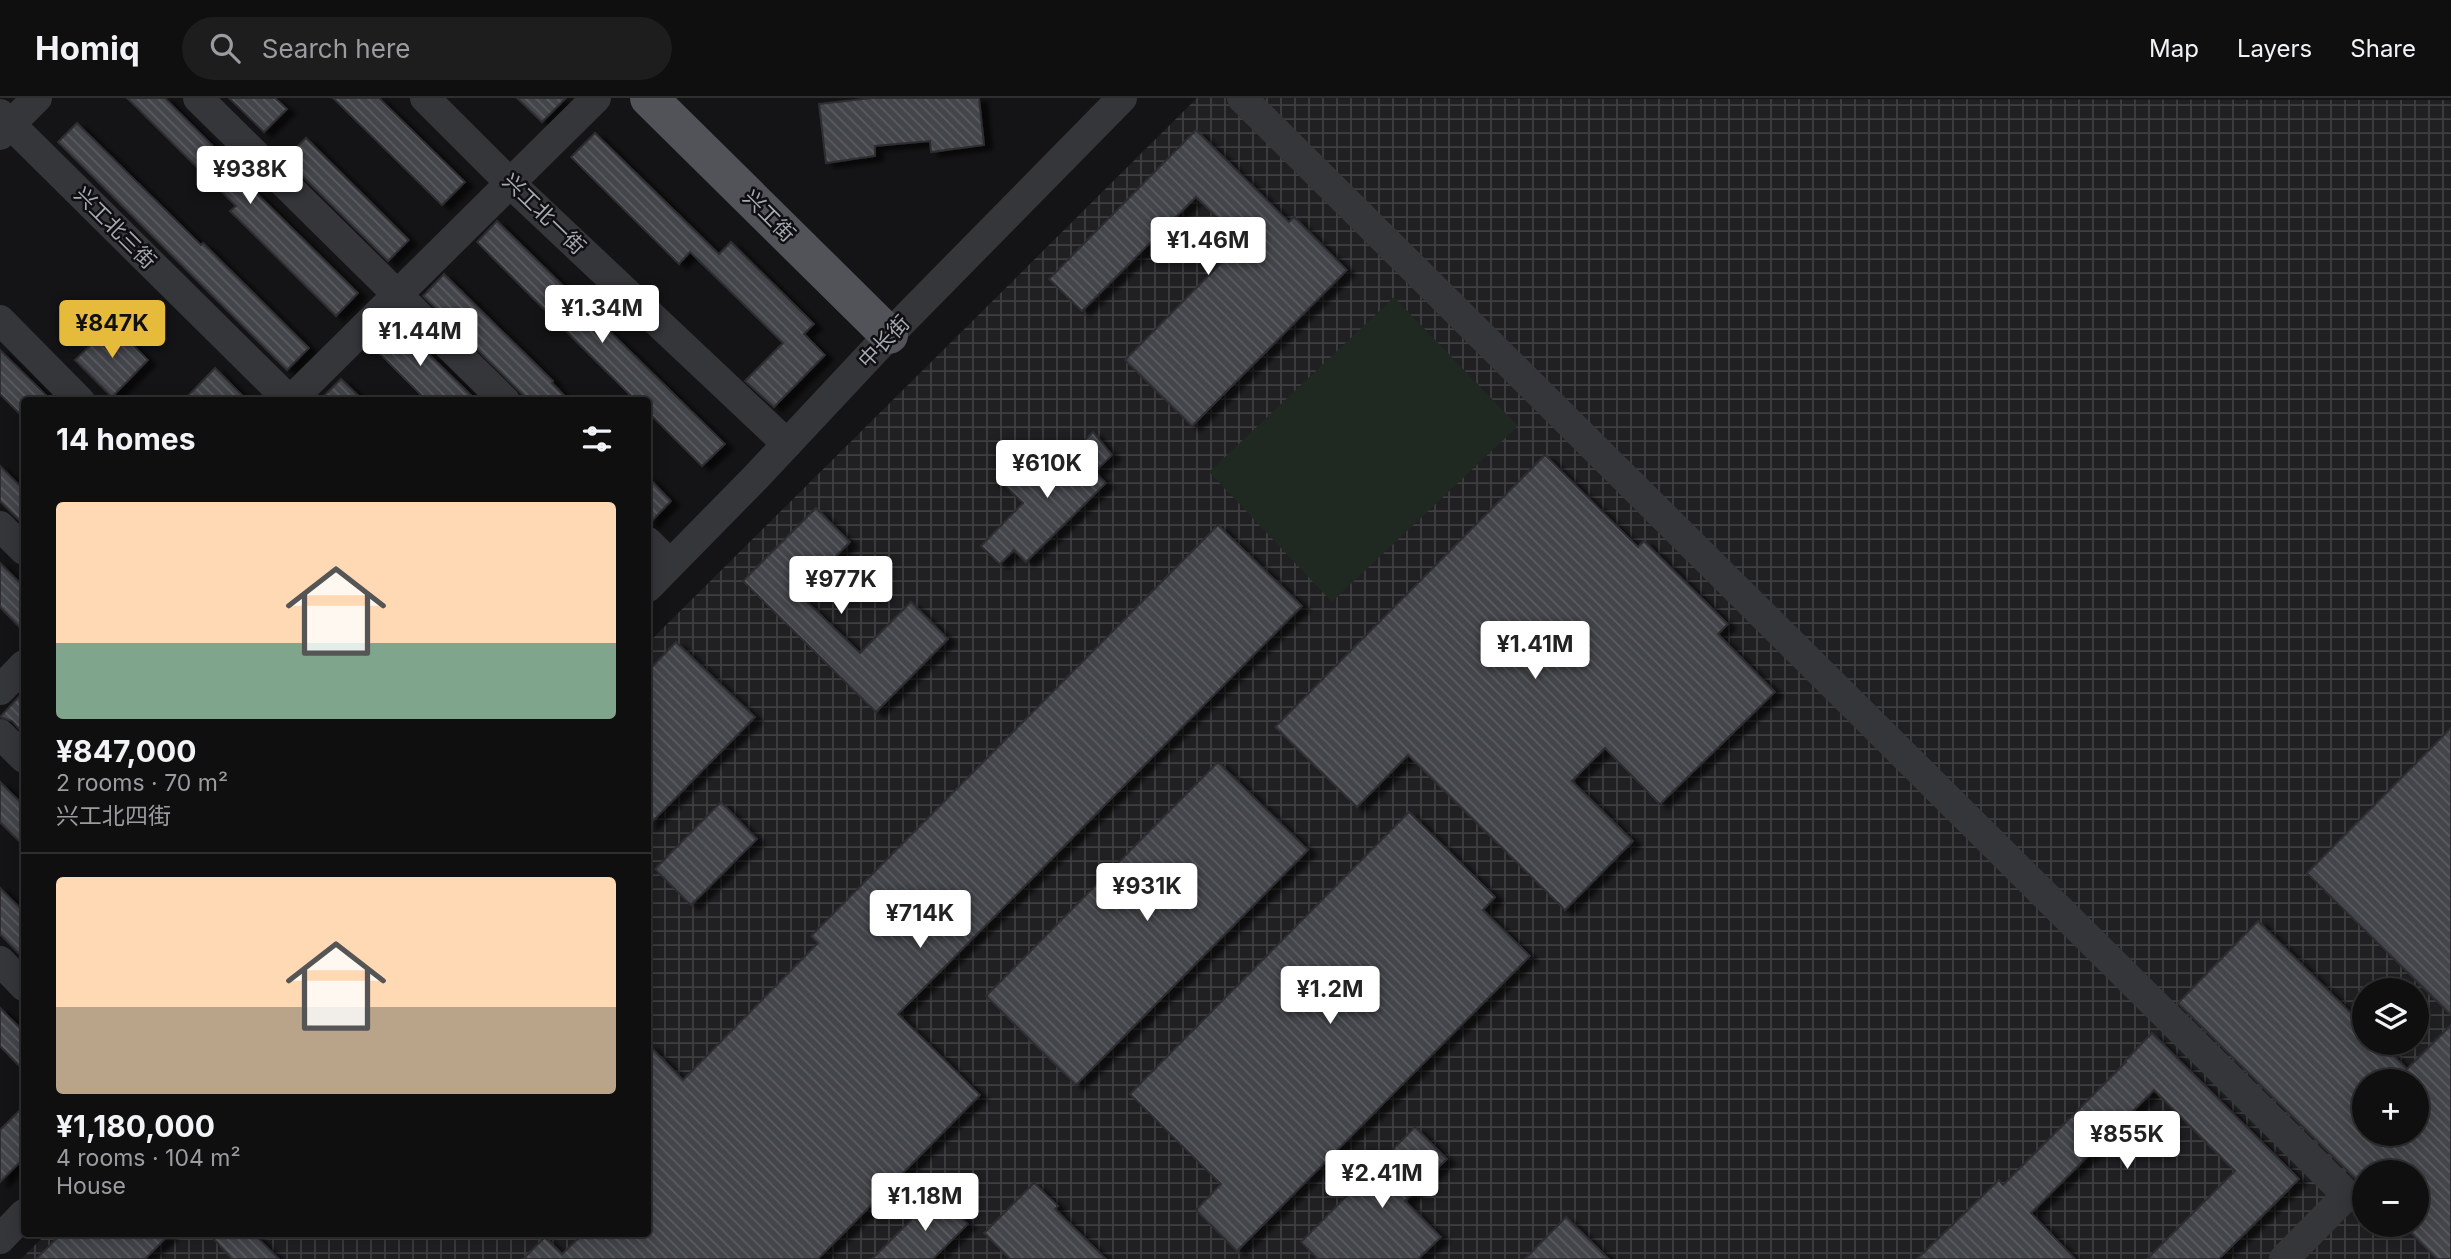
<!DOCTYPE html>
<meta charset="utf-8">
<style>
:root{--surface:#0f0f10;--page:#1d1d1e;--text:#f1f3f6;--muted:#9b9c9f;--line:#2f2f30;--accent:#e6bb3c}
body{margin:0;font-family:Inter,"Noto Sans SC",sans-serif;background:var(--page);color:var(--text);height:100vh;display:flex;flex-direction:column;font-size:26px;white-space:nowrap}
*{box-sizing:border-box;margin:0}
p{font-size:23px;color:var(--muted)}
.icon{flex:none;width:38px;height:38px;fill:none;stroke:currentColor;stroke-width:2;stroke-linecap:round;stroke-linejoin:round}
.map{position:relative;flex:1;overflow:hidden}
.sheet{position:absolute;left:21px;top:299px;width:630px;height:840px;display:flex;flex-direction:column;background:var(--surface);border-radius:7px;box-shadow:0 4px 18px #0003,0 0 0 2px var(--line)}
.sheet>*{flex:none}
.buttons{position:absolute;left:2352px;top:880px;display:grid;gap:14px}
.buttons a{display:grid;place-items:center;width:77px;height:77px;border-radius:50%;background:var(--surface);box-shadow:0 4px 18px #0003,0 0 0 2px var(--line);font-size:35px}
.price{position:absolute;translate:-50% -60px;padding:0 16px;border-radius:7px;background:#fff;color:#222;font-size:23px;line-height:46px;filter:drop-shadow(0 2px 4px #0008)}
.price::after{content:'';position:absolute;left:50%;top:42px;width:21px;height:16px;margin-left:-10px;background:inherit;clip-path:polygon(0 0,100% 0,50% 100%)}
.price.current{background:var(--accent);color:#111}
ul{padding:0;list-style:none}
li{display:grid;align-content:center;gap:14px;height:371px;padding:0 35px}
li+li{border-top:2px solid var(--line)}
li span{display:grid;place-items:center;height:217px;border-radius:7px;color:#555}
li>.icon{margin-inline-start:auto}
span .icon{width:126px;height:126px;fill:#fffc;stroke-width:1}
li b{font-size:30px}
h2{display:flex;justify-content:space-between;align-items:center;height:84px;padding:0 35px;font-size:30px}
header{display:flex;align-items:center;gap:42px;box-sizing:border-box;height:98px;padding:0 35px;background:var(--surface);border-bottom:2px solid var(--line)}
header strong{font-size:33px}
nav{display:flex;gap:38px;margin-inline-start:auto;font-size:24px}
.search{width:490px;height:63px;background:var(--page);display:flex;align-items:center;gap:18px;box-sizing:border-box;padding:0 24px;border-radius:38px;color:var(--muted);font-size:26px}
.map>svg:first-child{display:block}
.industrial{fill:url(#industrial-grid);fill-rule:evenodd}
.green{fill:#202822}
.building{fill:url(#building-back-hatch);stroke:#2e2e32;stroke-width:2;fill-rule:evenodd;filter:url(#shadow)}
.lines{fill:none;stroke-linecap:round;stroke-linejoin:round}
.minor{stroke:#35363a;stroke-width:30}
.major{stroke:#515359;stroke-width:38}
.labels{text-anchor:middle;stroke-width:5;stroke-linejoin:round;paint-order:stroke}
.street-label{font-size:21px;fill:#a7aab5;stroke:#0f0f11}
</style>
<header>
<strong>Homiq</strong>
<div class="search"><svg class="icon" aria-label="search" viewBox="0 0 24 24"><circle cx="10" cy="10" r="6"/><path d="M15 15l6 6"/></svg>Search here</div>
<nav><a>Map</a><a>Layers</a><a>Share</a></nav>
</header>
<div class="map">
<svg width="2451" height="1161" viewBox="0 0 2451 1161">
<defs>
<pattern id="industrial-grid" width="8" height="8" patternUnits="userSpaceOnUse" patternTransform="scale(1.75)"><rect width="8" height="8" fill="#202023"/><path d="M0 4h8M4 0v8" fill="none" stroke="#3e3e41"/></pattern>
<pattern id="building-back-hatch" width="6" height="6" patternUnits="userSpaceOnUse" patternTransform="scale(1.75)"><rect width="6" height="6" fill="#434449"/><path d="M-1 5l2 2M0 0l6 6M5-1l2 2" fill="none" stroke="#5b5c61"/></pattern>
<filter id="shadow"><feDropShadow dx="8" dy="4.5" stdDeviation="2" flood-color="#0009"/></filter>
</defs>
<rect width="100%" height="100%" fill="#141416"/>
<path class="industrial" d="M1197,0L2451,2V1161H21L46,1136H648V545ZM2364,892H2417V945H2364ZM2364,984H2417V1036H2364ZM2364,1074H2417V1127H2364Z"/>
<polygon class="green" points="1394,199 1518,328 1332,504 1209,374"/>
<g class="building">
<polygon points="127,0 165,0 242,77 240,79 358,195 336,218 230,113 236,108"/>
<polygon points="229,0 275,0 287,11 264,34"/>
<polygon points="333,0 379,0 465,84 442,107"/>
<polygon points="517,0 566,0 542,24"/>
<polygon points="872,0 979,0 984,47 931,54 930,43 875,48 875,58 826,65 819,6"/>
<polygon points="77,25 201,147 203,145 309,250 287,272 58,44"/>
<polygon points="1196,32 1289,124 1294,119 1347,172 1192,328 1125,262 1242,144 1196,99 1082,213 1049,181"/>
<polygon points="595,35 719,156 731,144 814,226 804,236 825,257 774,309 745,283 783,245 690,154 679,166 571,59"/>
<polygon points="306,40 409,142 388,163 285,61"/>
<polygon points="497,123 725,346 702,368 648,314 648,303 636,303 477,144"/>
<polygon points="444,176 553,283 552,285 570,303 529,303 423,198"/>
<polygon points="112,226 148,262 112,299 75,262"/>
<polygon points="398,226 477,303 427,303 374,250"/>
<polygon points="0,252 52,303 24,303 24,320 0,296"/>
<polygon points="215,270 248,303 183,303"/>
<polygon points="341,281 364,303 319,303"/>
<polygon points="1093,334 1112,357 1095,374 1106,385 1026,464 1014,452 1000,466 981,448 1023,405 997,380 1017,358 1044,383"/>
<polygon points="1545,357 1638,449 1644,443 1728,526 1718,536 1775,594 1660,706 1605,650 1572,683 1633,743 1565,812 1408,657 1357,709 1275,629"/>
<polygon points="0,368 24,392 24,427 0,403"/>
<polygon points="648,379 671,403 648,427"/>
<polygon points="816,410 850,444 799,496 860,555 911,504 948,541 876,614 743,483"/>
<polygon points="1218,427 1302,508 898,916 980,997 818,1161 523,1161 545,1139 562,1156 583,1136 648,1136 648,946 683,982 818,845 811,838"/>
<polygon points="0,465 24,489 24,534 0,509"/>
<polygon points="676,544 755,619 648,728 648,573"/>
<polygon points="24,593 24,636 12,623 0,619"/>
<polygon points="2451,630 2451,917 2307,775"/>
<polygon points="1218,664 1308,752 1076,987 986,898"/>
<polygon points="0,684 24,708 24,748 0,724"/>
<polygon points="721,704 757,741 691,807 655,771"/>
<polygon points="1409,714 1495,799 1483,812 1530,858 1237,1153 1196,1112 1221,1086 1130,996"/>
<polygon points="0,790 24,814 24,861 0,836"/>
<path d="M2258,823L2364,928V945H2381L2407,971L2451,927V1161H2437L2403,1127H2417V1074H2364V1089L2178,905ZM2364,984H2417V1036H2364Z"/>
<polygon points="0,910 24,934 24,973 0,948"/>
<polygon points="2152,935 2299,1081 2219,1161 2147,1161 2235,1073 2154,992 2031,1115 2075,1161 1917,1161 1999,1082 2003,1087 2126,964 2125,963"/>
<polygon points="24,1008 24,1060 0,1084 0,1032"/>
<polygon points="1415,1029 1447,1061 1405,1103 1441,1139 1418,1161 1318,1161 1301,1144"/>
<polygon points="1034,1085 1058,1108 1055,1111 1106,1161 1010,1161 984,1135"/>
<polygon points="938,1095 968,1126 933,1161 872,1161"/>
<polygon points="1566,1119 1609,1161 1525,1161"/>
<polygon points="61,1136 170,1136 145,1161 36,1161"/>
<polygon points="209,1136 254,1136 279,1161 232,1161"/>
</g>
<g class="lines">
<g class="minor">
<polyline points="198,0 505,303"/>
<polyline points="425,0 510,85 787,346"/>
<polyline points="1242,0 2347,1097 2284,1161"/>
<polyline points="0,16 290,303"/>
<polyline points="0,37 37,0"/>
<polyline points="0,222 80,303"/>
<polyline points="290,303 596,0"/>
<polyline points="0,428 24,452"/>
<polyline points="648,444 670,466"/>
<polyline points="648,489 756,379 889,237 1122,0"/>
<polyline points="0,592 24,567"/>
<polyline points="0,636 24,660"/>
<polyline points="0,863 24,888"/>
<polyline points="0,1141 24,1116"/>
</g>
<polyline class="major" points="649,0 889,237"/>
</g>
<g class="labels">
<g class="street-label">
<text transform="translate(544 116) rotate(44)" y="7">兴工北一街</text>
<text transform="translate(769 118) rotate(45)" y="7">兴工街</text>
<text transform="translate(115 130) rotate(45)" y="7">兴工北三街</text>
<text transform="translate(884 244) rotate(-46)" y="7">中长街</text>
</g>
</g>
</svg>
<div class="buttons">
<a><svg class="icon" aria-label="layers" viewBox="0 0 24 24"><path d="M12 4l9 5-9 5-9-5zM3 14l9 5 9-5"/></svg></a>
<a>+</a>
<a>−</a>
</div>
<b class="price" style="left:250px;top:108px">¥938K</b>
<b class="price" style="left:1208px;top:179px">¥1.46M</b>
<b class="price" style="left:602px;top:247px">¥1.34M</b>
<b class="price current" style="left:112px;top:262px">¥847K</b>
<b class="price" style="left:420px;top:270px">¥1.44M</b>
<b class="price" style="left:1047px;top:402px">¥610K</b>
<b class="price" style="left:841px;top:518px">¥977K</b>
<b class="price" style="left:1535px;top:583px">¥1.41M</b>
<b class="price" style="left:1147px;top:825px">¥931K</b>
<b class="price" style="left:920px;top:852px">¥714K</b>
<b class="price" style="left:1330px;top:928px">¥1.2M</b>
<b class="price" style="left:2127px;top:1073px">¥855K</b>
<b class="price" style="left:1382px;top:1112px">¥2.41M</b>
<b class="price" style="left:925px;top:1135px">¥1.18M</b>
<section class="sheet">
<h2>14 homes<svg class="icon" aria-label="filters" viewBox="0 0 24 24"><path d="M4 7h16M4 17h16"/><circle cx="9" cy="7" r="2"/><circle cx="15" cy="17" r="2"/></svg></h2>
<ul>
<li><span style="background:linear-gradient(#ffd9b3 65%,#7fa58c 0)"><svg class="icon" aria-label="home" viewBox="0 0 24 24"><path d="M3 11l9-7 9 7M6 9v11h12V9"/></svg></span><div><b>¥847,000</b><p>2 rooms · 70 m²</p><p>兴工北四街</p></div></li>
<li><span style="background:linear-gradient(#ffd9b3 60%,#b9a48a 0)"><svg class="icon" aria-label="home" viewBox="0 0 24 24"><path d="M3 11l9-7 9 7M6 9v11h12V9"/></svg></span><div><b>¥1,180,000</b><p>4 rooms · 104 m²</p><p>House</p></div></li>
</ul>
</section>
</div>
